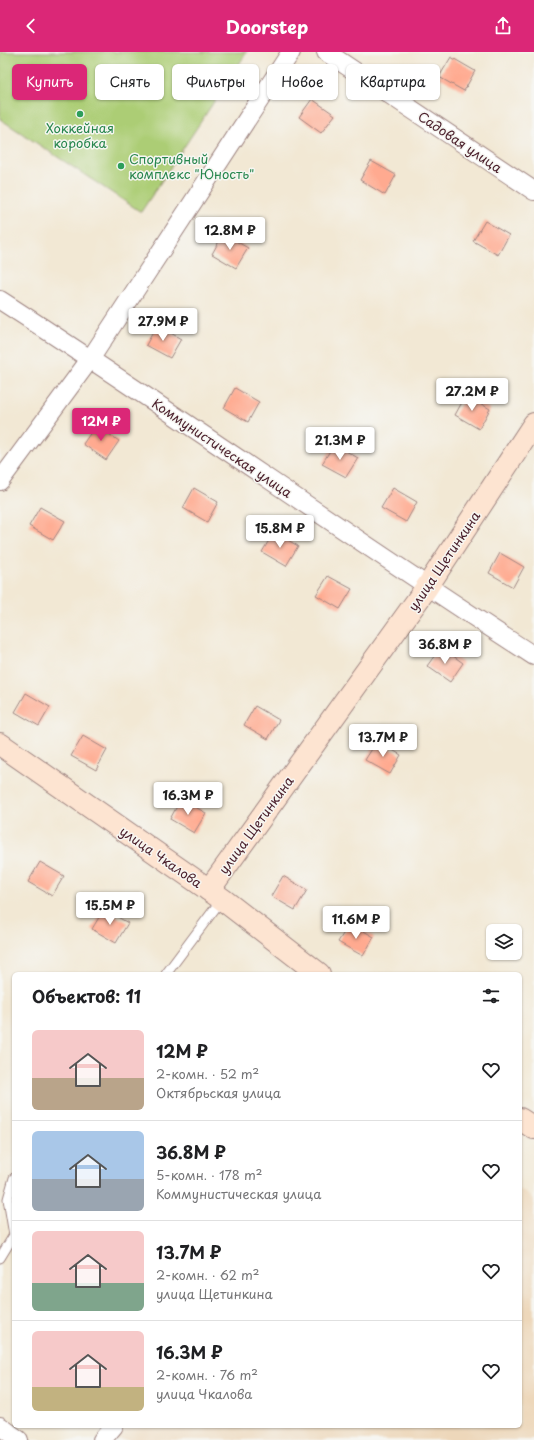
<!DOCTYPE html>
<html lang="ru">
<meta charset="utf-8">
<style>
:root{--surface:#fff;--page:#f6f6f6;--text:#202124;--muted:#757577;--line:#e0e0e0;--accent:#db2777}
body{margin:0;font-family:"Playpen Sans",sans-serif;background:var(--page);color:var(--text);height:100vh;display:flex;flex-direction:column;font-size:15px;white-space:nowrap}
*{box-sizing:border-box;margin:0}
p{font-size:13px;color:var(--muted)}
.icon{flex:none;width:22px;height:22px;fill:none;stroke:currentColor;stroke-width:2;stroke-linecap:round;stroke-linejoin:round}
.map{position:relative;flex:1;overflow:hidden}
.panel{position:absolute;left:12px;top:920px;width:510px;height:456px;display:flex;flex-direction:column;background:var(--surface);border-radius:6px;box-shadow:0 1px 3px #0004}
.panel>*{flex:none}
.guide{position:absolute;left:12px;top:12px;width:510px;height:36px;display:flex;gap:8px}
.fabs{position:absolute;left:486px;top:872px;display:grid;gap:8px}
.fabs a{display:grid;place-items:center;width:36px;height:36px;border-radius:6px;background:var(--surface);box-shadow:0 1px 3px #0004;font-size:20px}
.price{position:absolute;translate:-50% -34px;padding:0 9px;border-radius:4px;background:#fff;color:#222;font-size:13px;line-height:26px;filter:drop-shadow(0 1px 2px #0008)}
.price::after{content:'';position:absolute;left:50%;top:24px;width:12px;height:9px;margin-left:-6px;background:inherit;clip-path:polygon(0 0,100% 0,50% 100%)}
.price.active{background:var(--accent);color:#fff}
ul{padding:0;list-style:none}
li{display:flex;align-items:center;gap:12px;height:100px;padding:0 20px}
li+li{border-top:1px solid var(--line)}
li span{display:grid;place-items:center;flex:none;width:112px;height:80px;border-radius:6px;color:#555}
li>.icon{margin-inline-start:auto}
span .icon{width:48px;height:48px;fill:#fffc;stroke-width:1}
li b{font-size:17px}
h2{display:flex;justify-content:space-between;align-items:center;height:48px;padding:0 20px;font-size:17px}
.pill{padding:0 14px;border-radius:6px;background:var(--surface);box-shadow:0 1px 3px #0004;font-size:14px;line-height:36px}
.pill.active{background:var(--accent);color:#fff}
header{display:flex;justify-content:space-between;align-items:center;height:52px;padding:0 20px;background:var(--accent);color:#fff;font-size:18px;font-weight:700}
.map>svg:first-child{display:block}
.built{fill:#edd7ba}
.green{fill:#accd75;stroke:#7b7650}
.building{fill:#ffaa90}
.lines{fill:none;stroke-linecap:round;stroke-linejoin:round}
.lane-casing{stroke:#9e8480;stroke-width:11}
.street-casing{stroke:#9e8480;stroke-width:20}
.secondary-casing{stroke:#9e8480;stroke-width:24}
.lane{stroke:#fff;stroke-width:9}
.street{stroke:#fff;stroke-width:18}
.secondary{stroke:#fde4d1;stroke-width:22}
.leisure-dot{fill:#2e9e5b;stroke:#f6f6f2;stroke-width:1.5}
.labels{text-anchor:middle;stroke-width:3;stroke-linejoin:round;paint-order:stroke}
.leisure-label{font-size:13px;fill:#27864d;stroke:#f6f6f2}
.street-label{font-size:13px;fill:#4a1f2b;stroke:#f6f6f2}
</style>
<header><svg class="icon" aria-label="back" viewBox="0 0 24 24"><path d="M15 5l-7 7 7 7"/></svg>Doorstep<svg class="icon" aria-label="share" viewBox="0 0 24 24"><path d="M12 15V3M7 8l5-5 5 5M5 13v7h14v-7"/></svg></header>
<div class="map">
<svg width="534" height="1388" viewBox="0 0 534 1388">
<rect width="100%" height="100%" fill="#f6f6f2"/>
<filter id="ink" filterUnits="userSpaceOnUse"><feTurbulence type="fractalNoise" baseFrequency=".025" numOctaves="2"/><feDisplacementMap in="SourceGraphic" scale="8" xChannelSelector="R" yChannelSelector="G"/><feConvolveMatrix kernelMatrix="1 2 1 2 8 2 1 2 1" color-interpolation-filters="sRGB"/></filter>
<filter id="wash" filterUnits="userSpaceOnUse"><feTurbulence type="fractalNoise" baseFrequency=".012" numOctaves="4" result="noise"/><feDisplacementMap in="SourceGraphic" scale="16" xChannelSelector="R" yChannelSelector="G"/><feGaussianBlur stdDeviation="0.9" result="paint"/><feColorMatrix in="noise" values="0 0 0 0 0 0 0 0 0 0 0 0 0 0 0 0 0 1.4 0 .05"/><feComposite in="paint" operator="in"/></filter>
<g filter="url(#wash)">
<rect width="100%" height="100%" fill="#f2e8d4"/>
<polygon class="built" points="520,1137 534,1147 534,1388 103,1388 115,1374 520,1374"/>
<polygon class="green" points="0,0 247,0 141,160 0,67"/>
<g id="blocks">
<g class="building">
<polygon points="451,5 475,19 464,39 439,25"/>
<polygon points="312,47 335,63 321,81 299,65"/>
<polygon points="371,109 396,123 385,143 360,128"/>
<polygon points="485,169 509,183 498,203 473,189"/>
<polygon points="223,182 248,196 236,216 212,202"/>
<polygon points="157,273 181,287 170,306 146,293"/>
<polygon points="235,336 259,350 248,370 224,356"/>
<polygon points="466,343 490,357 479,377 455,363"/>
<polygon points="96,373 119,389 106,408 83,392"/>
<polygon points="334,392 358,406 346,425 322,412"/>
<polygon points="194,436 218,450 207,470 183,456"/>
<polygon points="393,436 417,450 406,470 381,456"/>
<polygon points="40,455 65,469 53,488 29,474"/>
<polygon points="274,480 298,494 286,514 262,500"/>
<polygon points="500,501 524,515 513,535 489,521"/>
<polygon points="328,524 352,537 340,557 316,543"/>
<polygon points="441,595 463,611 450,630 427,614"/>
<polygon points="26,641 50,655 39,674 15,660"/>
<polygon points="255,654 279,668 268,687 244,673"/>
<polygon points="83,684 107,698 96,718 71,704"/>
<polygon points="377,689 401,703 390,722 365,708"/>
<polygon points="181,747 206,761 194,781 170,767"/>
<polygon points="40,810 64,824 52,844 28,830"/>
<polygon points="283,824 307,838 295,858 271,844"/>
<polygon points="104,857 128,871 116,891 92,877"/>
<polygon points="350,871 374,885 363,904 338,890"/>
</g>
</g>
</g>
<g filter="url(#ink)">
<use href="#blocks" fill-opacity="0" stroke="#9e8480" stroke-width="1"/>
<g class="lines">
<g class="lane-casing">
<g id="lane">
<polyline points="166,922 222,847"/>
<polyline points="14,1126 8,1147 14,1183"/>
<polyline points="0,1206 14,1183"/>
</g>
</g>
<g class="street-casing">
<g id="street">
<polyline points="326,0 534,139"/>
<path d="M0,248C180,364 354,488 534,604"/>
<polyline points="0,429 91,306 291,0"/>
<polyline points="0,1374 19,1388"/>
<polyline points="102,1388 114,1374"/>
</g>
</g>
<g class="secondary-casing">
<g id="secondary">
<polyline points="0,692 222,847 319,922"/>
<polyline points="209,838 427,535 534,372"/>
<polyline points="520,1067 534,1076"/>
</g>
</g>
<use href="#lane" class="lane"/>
<use href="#street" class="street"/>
<use href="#secondary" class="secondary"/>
</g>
</g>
<g class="leisure-dot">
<circle cx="80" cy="62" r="4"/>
<circle cx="121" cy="114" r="4"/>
</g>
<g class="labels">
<g class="leisure-label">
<text x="80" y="81">Хоккейная<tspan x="80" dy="15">коробка</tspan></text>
<text x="129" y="112" text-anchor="start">Спортивный<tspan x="129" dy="15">комплекс "Юность"</tspan></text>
</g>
<g class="street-label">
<text transform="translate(460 90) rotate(34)" y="5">Садовая улица</text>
<text transform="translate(222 396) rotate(34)" y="5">Коммунистическая улица</text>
<text transform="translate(444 509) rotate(-56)" y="5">улица Щетинкина</text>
<text transform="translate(256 773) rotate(-54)" y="5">улица Щетинкина</text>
<text transform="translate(161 805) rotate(35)" y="5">улица Чкалова</text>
</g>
</g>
</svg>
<div class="fabs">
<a><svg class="icon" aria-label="layers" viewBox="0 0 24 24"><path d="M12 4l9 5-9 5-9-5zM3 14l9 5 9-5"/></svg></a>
</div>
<b class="price" style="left:230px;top:199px">12.8M ₽</b>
<b class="price" style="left:163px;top:290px">27.9M ₽</b>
<b class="price" style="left:472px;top:360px">27.2M ₽</b>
<b class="price active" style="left:101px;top:390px">12M ₽</b>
<b class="price" style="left:340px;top:409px">21.3M ₽</b>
<b class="price" style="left:280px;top:497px">15.8M ₽</b>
<b class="price" style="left:445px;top:613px">36.8M ₽</b>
<b class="price" style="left:383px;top:706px">13.7M ₽</b>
<b class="price" style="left:188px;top:764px">16.3M ₽</b>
<b class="price" style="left:110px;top:874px">15.5M ₽</b>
<b class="price" style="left:356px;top:888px">11.6M ₽</b>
<div class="guide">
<a class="pill active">Купить</a>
<a class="pill">Снять</a>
<a class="pill">Фильтры</a>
<a class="pill">Новое</a>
<a class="pill">Квартира</a>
</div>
<section class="panel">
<h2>Объектов: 11<svg class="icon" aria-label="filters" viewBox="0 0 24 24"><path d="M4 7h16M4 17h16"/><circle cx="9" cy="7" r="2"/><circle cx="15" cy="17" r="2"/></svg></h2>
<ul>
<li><span style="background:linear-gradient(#f6c9c9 60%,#b9a48a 0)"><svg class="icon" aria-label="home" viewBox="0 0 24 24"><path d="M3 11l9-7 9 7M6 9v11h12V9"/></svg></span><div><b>12M ₽</b><p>2-комн. · 52 m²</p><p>Октябрьская улица</p></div><svg class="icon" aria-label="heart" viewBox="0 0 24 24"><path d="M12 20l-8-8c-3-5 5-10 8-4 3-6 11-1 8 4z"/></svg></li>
<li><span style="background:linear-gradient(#a9c7e8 60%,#9aa5b1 0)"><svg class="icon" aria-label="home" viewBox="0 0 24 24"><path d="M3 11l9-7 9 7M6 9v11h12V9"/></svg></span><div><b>36.8M ₽</b><p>5-комн. · 178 m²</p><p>Коммунистическая улица</p></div><svg class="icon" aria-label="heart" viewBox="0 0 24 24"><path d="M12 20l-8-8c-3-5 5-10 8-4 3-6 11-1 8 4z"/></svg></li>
<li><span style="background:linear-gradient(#f6c9c9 65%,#7fa58c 0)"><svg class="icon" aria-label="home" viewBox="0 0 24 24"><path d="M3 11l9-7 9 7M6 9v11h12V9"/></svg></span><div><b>13.7M ₽</b><p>2-комн. · 62 m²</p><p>улица Щетинкина</p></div><svg class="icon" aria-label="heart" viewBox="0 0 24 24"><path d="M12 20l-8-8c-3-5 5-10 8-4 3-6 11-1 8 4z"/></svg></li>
<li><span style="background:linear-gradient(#f6c9c9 70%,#c2b280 0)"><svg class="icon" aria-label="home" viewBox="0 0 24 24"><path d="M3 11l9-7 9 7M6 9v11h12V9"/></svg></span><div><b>16.3M ₽</b><p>2-комн. · 76 m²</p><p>улица Чкалова</p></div><svg class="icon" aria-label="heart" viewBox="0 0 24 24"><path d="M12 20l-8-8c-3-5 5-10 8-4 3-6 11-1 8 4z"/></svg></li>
</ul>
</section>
</div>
